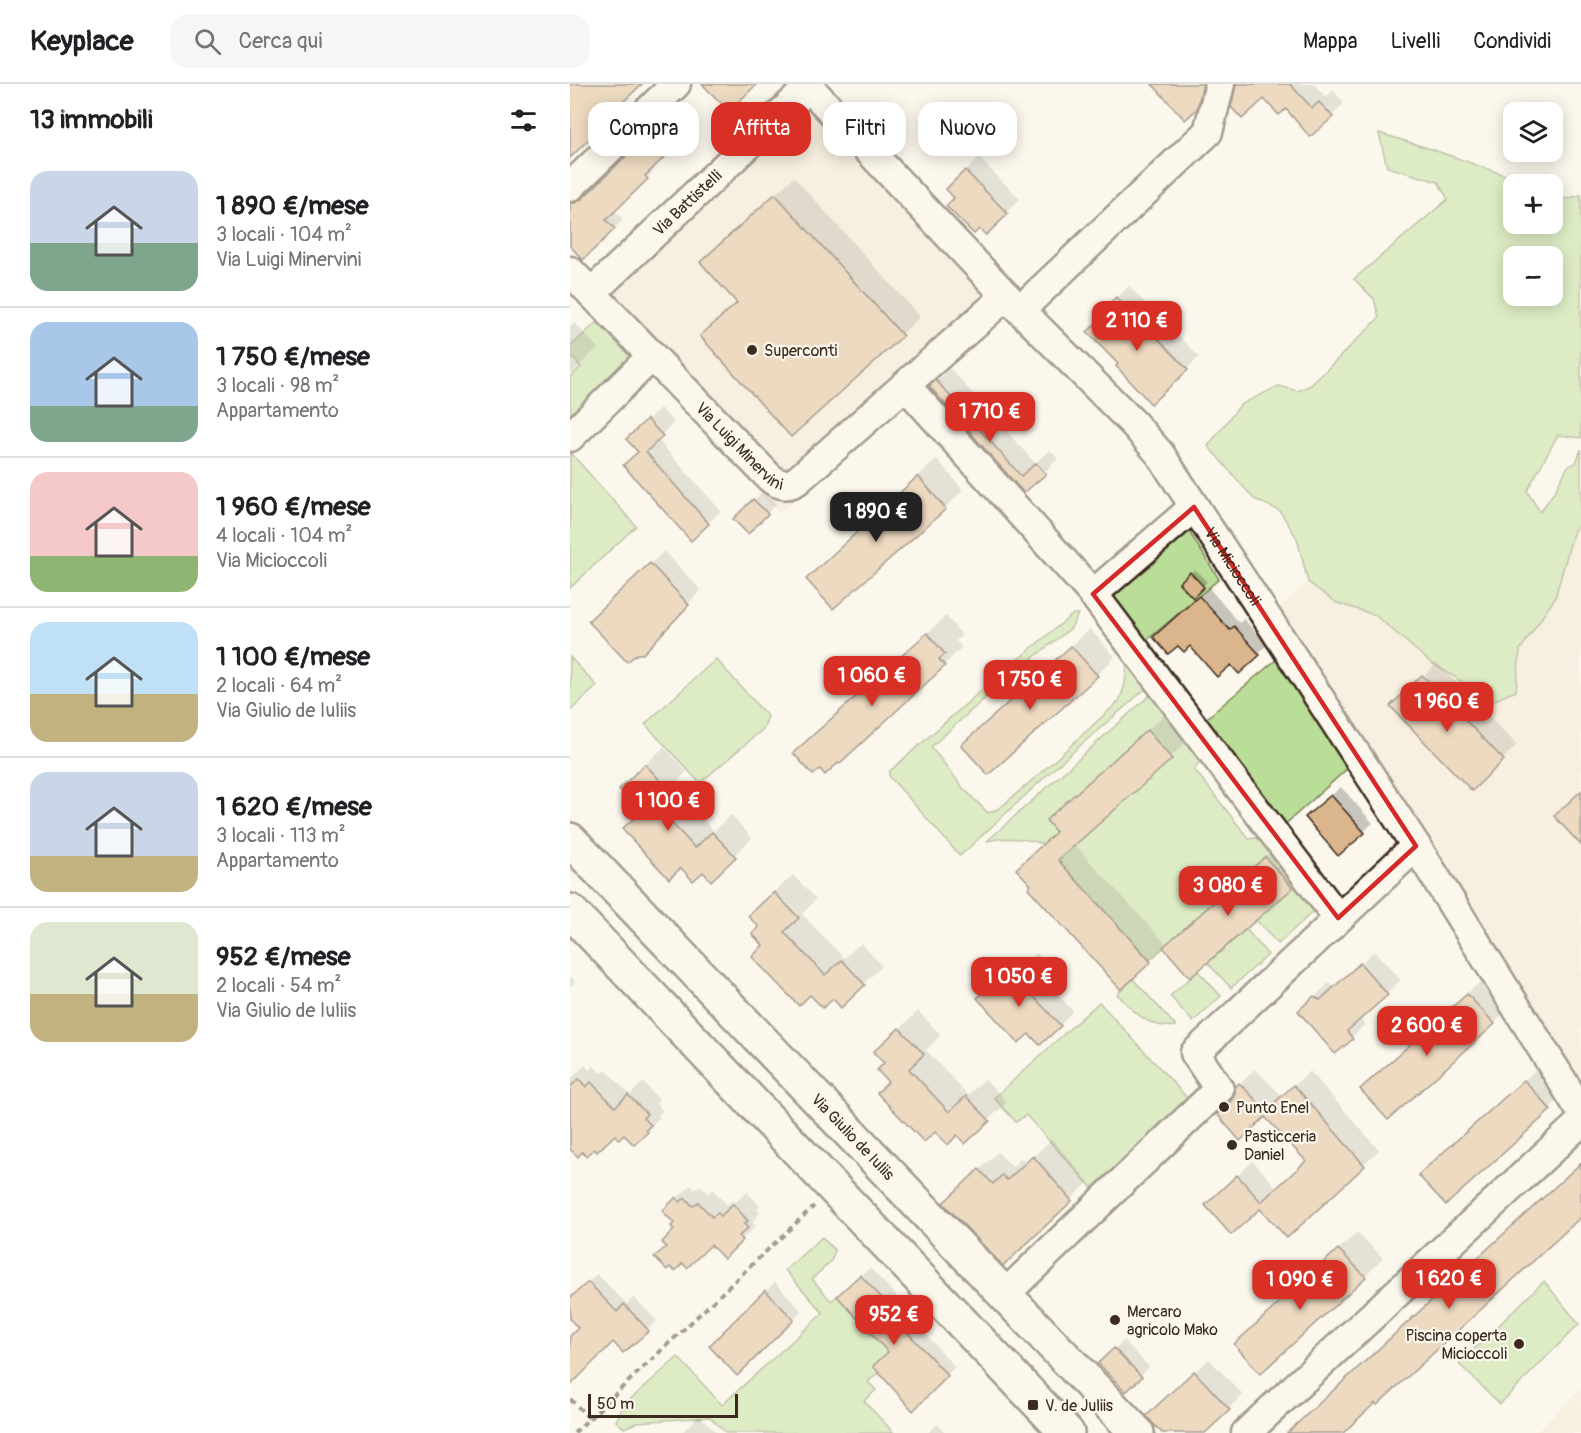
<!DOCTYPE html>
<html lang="it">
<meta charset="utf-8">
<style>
:root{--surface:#fff;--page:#f6f6f6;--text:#202124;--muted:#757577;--line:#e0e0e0;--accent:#d93025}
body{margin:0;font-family:Pangolin,sans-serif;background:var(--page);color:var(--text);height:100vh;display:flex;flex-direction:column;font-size:22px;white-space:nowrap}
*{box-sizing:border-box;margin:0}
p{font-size:20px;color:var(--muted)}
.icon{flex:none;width:33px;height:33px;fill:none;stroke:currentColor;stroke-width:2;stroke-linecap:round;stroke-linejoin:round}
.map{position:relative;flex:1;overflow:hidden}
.details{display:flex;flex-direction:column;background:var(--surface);width:570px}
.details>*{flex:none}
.top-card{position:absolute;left:18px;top:18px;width:570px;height:54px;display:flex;gap:12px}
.tools{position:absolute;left:933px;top:18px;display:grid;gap:12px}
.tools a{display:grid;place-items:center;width:60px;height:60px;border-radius:12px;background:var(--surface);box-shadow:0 3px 15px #0003;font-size:30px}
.scale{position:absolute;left:18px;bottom:15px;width:150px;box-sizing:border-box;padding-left:6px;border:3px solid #3b2a1e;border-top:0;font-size:16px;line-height:21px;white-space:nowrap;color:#3b2a1e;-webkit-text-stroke:4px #fbf7ec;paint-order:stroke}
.price{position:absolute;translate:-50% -51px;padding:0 14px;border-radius:12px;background:var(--accent);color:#fff;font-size:20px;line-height:39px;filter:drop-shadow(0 2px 3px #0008)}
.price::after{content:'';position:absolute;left:50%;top:36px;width:18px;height:14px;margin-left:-9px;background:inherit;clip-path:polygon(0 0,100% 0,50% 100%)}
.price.active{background:#222;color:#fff}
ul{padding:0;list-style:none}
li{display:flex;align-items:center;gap:18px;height:150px;padding:0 30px}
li+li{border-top:2px solid var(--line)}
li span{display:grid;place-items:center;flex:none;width:168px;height:120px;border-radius:18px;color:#555}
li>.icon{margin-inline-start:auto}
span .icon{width:72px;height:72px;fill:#fffc;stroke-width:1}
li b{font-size:26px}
h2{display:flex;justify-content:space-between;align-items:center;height:72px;padding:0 30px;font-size:26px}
.chip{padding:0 21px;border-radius:18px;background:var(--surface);box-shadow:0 3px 15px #0003;font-size:21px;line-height:54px}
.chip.active{background:var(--accent);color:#fff}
header{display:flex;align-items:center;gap:36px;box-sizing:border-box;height:84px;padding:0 30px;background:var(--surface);border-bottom:2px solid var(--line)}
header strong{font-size:28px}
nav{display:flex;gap:33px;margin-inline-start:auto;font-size:21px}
.search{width:420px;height:54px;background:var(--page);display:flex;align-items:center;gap:15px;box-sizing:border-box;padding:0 21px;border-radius:18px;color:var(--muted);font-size:22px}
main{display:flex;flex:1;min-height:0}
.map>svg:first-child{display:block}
.built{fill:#f1e4cf}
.green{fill:#badd97;stroke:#7a845a;stroke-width:1.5;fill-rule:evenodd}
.shadow{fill:#0003}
.building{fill:#dbb68c;stroke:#3b2a1e;stroke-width:1.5}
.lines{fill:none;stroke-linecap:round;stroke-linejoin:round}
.minor-casing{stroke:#3b2a1e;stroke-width:33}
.major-casing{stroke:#3b2a1e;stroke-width:38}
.path{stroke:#3b2a1e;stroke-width:4;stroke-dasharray:6 4.5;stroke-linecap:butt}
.minor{stroke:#fbf7ec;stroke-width:28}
.major{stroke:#fbf7ec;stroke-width:33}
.marked{fill:none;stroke:#d62828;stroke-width:4.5;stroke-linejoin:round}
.poi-dot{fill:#3b2a1e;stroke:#fbf7ec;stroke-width:2}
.labels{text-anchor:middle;stroke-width:4.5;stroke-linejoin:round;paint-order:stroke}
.street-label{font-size:16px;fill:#3b2a1e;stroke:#fbf7ec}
.poi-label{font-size:16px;fill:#3b2a1e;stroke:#fbf7ec;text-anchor:start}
</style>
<header>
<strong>Keyplace</strong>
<div class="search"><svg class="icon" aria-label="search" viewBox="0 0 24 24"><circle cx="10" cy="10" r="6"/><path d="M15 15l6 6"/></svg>Cerca qui</div>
<nav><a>Mappa</a><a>Livelli</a><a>Condividi</a></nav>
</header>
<main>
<section class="details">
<h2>13 immobili<svg class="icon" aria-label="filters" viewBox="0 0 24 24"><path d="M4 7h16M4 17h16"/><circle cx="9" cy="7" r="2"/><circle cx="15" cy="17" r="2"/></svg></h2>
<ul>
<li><span style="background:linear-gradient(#c9d6e8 60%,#7fa58c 0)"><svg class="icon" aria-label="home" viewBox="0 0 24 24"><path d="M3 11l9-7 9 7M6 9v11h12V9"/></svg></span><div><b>1 890 €/mese</b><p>3 locali · 104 m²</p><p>Via Luigi Minervini</p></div></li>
<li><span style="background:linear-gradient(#a9c7e8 70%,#7fa58c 0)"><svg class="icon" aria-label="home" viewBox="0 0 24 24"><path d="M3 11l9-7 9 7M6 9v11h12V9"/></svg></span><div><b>1 750 €/mese</b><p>3 locali · 98 m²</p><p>Appartamento</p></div></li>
<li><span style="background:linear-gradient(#f6c9c9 70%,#8fb573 0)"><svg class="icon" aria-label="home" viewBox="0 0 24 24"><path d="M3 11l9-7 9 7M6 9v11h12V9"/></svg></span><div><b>1 960 €/mese</b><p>4 locali · 104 m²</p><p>Via Micioccoli</p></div></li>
<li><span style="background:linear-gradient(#bfe0f5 60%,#c2b280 0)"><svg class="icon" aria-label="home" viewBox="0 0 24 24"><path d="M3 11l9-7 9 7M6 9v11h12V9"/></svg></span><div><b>1 100 €/mese</b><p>2 locali · 64 m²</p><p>Via Giulio de Iuliis</p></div></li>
<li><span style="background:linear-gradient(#c9d6e8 70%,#c2b280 0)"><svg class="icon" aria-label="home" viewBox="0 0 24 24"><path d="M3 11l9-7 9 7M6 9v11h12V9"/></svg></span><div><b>1 620 €/mese</b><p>3 locali · 113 m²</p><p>Appartamento</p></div></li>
<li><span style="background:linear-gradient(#dfe7d0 60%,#c2b280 0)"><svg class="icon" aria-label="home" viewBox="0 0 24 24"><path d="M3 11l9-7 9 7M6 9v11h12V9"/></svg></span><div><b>952 €/mese</b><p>2 locali · 54 m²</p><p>Via Giulio de Iuliis</p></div></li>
</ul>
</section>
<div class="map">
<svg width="1011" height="1349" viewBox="0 0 1011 1349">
<rect width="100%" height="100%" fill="#fbf7ec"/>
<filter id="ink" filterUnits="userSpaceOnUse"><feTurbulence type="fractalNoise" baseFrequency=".0167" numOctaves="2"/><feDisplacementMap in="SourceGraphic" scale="12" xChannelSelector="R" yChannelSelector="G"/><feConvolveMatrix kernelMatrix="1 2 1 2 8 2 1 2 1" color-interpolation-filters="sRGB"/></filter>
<g filter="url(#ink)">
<g class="built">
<polygon points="215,0 224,0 435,228 209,430 5,204"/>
<polygon points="1011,440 1011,1008 705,528 738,498 767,519 805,531 883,592 921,618 946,607 950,566 985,514 1004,446"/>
<polygon points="1011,1305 1011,1349 965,1349"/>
</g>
<g class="green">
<path d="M809,49L861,65L960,100H944V140H982L983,110L995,115L1011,111V354L988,351L957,407L970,428L985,407L998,382L1006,379L1011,365V440L1004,446L985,514L950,566L946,607L920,618L883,592L860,578L805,531L767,519L738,498L727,454L710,427L684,415L638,362L670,321L709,302L728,307L741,301L809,234L804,215L784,195L878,115L868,98L817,83ZM944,172H982V212H944Z"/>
<polygon points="28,237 62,275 0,335 0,293 11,283 0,271 0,263"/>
<polygon points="0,368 66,442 0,504"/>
<polygon points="613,438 649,495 570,562 529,510"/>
<path d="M503,530H508L501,544L435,596L361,663L394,705L418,729L430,724L483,678L549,617C556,602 558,588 556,573L580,601L489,680L390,772L319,692L320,687L430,590Z"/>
<polygon points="0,573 27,602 0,627"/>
<polygon points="708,574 779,683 710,745 631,639"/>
<polygon points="146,575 198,633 193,645 130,699 75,640"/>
<path d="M593,610L636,670L624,685L679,755L698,752L748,823L708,860L686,836L695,773L580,876L473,760C456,754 434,753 417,757L580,611Z"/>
<polygon points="676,845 698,871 661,904 638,879"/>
<polygon points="628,887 651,912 623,938 600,912"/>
<path d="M563,895L606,942C580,946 563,927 547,910Z"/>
<polygon points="529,918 619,1016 522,1104 456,1031 446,1038 424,1014"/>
<polygon points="252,1153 265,1167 261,1177 242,1195 261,1217 267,1212 318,1268 309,1288 298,1298 306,1306 294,1317 323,1348 321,1349 156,1349 140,1333 68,1338 54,1344 46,1337 54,1321 108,1273 152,1321 253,1229 215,1186"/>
<polygon points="974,1197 1009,1240 930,1320 889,1280"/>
</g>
<g class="shadow">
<polygon points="0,0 72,0 38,31 40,33 0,71"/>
<polygon points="587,0 639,0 635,15 626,24"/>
<polygon points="667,0 744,0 756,13 763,6 774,19 762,32 716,23"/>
<polygon points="107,24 124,43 83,83 86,85 44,126 53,136 13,174 0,160 0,118 8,111 15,110 22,106"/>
<polygon points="409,74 450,115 416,149 378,105"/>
<polygon points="224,93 350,233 221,351 168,218 149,161"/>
<polygon points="559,202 593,239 595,237 629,273 617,285 550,280 538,230 534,226"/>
<polygon points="5,239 28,264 0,291 0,244"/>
<polygon points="380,284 465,379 480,366 488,375 454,407 361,303"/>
<polygon points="90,324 104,338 87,355 151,427 138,439 58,355"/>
<polygon points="367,375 393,406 375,424 263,523 256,477"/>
<polygon points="193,407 206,420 178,448 165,435"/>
<polygon points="94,467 131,506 87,554 34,524"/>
<polygon points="625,485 637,498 623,512 611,499"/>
<polygon points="639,504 669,539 674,535 697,561 669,587 661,579 620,560 594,545"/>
<polygon points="376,532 392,551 386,557 392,563 374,581 225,669 243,651"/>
<polygon points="520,545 545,573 527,591 411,643"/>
<polygon points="867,579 947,661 902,705 823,622"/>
<polygon points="594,631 617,658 504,760 597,861 613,845 714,756 740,785 722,803 594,863 551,903 460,804 488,747 494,720"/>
<polygon points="94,663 117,688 102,702 144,747 161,731 182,754 141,794 66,734 61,716 69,687"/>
<polygon points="771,703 803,739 769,770 746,725"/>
<polygon points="223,791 246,815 232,830 274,874 291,859 312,882 271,922 263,913 195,861 191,843 198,814"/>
<polygon points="804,867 831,896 790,933 795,940 782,953 730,927 759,899 765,904"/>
<polygon points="467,869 476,879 467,888 503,927 490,941 423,901 448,878 452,882"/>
<polygon points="0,892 5,898 0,903"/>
<polygon points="916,893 942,921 924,939 810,987"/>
<polygon points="348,927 371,951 356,966 398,1011 415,995 437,1018 396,1058 387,1049 320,997 315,979 323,951"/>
<polygon points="973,979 998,1007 876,1119 868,1074"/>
<polygon points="15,981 19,986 24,982 31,990 36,986 60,1011 73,998 89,1016 86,1019 93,1027 88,1031 90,1033 64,1059 54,1049 45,1049 12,1066 0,1062 0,996"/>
<polygon points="685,985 712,1012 740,987 809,1066 717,1152 690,1122 652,1106 683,1077 707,1104 737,1076 696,1031 663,1016 666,1010 667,1003"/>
<polygon points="482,1055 519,1098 433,1180 393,1101 428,1068 442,1083 451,1074 456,1079"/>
<polygon points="121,1101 125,1106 130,1101 138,1110 142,1105 157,1121 162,1116 165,1119 177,1108 190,1122 187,1125 190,1129 182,1138 186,1142 154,1173 141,1159 97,1162 106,1146 106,1139 94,1127"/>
<polygon points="787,1148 813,1174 795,1192 666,1260"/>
<polygon points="300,1184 336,1222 333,1225 385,1283 343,1325 320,1268 278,1203"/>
<polygon points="27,1190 57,1220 64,1213 87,1237 53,1267 43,1256 0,1285 0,1254 10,1244 0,1233 0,1215"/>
<polygon points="205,1198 232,1227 167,1290 141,1262"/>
<polygon points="554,1256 579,1283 556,1306 530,1279"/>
<polygon points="639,1275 673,1311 633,1349 594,1349 592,1318"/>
<polygon points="129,1331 147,1349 111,1349 121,1340"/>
<polygon points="367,1340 376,1349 358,1349"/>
</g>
<g class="building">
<polygon points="0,0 72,0 27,43 29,45 0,74"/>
<polygon points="132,0 187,0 159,27"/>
<polygon points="582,0 633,0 627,25 615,36"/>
<polygon points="666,0 720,0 742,24 749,18 763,33 740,53 716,25 709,31 694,15 672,35 661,23"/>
<polygon points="97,32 116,52 75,92 78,95 36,136 45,145 13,176 0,162 0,119 5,119 12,115"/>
<polygon points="395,86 438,130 416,151 409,145 404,150 376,122 384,114 376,105"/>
<polygon points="205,110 333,252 221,353 130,252 167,219 130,178"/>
<polygon points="546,213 580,250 582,248 618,286 581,320 546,282 548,280 517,248 536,230 532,226"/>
<polygon points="366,296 451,392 466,379 476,390 454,409 359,302"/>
<polygon points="77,335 93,352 76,368 139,440 121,457 53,381 68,368 56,355"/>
<polygon points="348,392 376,425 263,525 236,495"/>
<polygon points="183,415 198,430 178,450 163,435"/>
<polygon points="80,479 119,521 73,570 67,570 57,578 18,537"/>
<polygon points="620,488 634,503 623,514 609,499"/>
<polygon points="629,512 660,546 664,542 690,571 669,590 661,581 647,593 620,562 614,568 608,562 598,570 583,553"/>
<polygon points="357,549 375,570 369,575 375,582 269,680 268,679 255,691 250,685 243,691 223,669"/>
<polygon points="501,562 528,592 418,691 391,661"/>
<polygon points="852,591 934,676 902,707 820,622"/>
<polygon points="577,646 602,675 488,776 581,878 551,906 458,804 461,801 446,785 486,748 476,736"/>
<polygon points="75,680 100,707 85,721 125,764 142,748 166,773 141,797 133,788 123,797 111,784 99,795 52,745 64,734 52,722 59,716 49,705"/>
<polygon points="1011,707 1011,761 984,732"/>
<polygon points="761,711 795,749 768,772 735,733"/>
<polygon points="695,773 723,804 620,894 593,863"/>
<polygon points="204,808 229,834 214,848 255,891 272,876 295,901 271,924 263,915 253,924 240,911 229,922 182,873 193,861 182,850 189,843 178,832"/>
<polygon points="790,879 818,911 777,947 783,955 765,970 728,927 744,912 750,916"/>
<polygon points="452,881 463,893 454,902 491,942 470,961 459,950 448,959 407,914 433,891 437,895"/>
<polygon points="897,910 925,940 818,1036 790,1005"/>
<polygon points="329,944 354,970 339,985 379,1028 396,1012 420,1037 395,1060 387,1051 378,1061 365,1048 354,1058 307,1009 318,998 307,986 314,979 303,968"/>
<polygon points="9,995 16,1003 21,998 45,1023 58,1011 77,1030 73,1034 81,1041 76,1046 78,1048 64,1061 54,1051 49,1056 45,1051 27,1068 24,1065 16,1072 12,1068 8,1073 0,1065 0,1003"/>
<polygon points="954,996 981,1026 876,1121 848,1091"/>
<polygon points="669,999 696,1026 724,1001 795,1082 717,1154 690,1125 661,1151 635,1121 667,1091 691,1118 736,1077 695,1033 670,1057 647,1030 661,1017 665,1010 665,1003"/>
<polygon points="463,1072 502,1117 433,1182 373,1119 409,1085 423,1100 432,1091 437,1096"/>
<polygon points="1011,1079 1011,1133 906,1230 807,1321 805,1319 773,1349 717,1349"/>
<polygon points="106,1113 110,1118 115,1114 123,1122 128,1118 142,1133 148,1129 151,1132 163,1120 178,1137 174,1140 178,1144 169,1152 173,1156 154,1175 141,1161 117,1184 113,1179 105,1187 100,1183 97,1186 84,1173 96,1163 92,1158 104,1146 101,1142 104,1139 92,1127"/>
<polygon points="768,1165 796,1193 690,1290 664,1260"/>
<polygon points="290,1191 329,1232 325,1235 378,1292 343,1327 303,1282 318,1268 267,1212"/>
<polygon points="18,1198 47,1228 54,1220 79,1247 53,1269 43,1258 0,1302 0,1252 8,1244 0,1235 0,1214"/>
<polygon points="195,1206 224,1236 167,1292 139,1262"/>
<polygon points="544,1264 572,1293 556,1308 528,1279"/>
<polygon points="624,1287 660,1326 635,1349 592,1349 576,1332"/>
</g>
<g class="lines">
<g class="minor-casing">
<g id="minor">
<path id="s1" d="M236,0L436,212L564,340L590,370L846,762L1011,1027"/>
<polyline points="0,103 106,0"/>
<path id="s2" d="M0,187L199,393C209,402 219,403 229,395L436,212"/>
<path id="s3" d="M21,209L239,3"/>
<polyline points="450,226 638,48 650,0"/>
<polyline points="336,302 523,510 768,834"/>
<polyline points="0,353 82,272"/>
<polyline points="523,510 624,423"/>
<polyline points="435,1210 649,1005 625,969 846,762"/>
<polyline points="676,1349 1011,1038"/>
</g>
</g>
<g class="major-casing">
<g id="major">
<path id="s4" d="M0,756L567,1349"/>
<polyline points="0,827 497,1349"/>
</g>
</g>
<g class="path">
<polyline points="0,1315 19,1334"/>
<polyline points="4,1349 244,1122"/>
</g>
<use href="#minor" class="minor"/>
<use href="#major" class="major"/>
</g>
</g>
<path d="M0 0H1011V1349H0ZM624,423L846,762L768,834L523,510Z" fill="#fbf7ec" fill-opacity=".55" fill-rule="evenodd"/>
<path class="marked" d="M624,423L846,762L768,834L523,510Z"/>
<g class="poi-dot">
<circle cx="182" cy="266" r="6"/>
<circle cx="654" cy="1023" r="6"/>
<circle cx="662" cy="1061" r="6"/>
<circle cx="545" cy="1236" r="6"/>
<circle cx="949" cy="1260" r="6"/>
<rect x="457" y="1315" width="12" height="12" rx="3"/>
</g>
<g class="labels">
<g class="street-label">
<text dy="6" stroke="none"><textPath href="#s3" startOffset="132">Via Battistelli</textPath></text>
<text dy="6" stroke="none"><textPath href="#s2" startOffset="244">Via Luigi Minervini</textPath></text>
<text dy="6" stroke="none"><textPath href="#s1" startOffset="646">Via Micioccoli</textPath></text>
<text dy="6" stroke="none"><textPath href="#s4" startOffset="410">Via Giulio de Iuliis</textPath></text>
</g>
<g class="poi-label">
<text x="194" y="272">Superconti</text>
<text x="666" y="1029">Punto Enel</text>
<text x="674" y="1058">Pasticceria<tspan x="674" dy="18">Daniel</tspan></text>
<text x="557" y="1233">Mercaro<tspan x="557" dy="18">agricolo Mako</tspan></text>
<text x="937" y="1257" text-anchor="end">Piscina coperta<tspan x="937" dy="18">Micioccoli</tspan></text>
<text x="475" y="1327">V. de Juliis</text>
</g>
</g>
</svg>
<div class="tools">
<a><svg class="icon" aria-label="layers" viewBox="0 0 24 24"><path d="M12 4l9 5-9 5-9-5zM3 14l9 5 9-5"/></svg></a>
<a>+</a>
<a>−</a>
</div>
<div class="scale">50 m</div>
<b class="price" style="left:567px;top:268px">2 110 €</b>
<b class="price" style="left:420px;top:359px">1 710 €</b>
<b class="price active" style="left:306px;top:459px">1 890 €</b>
<b class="price" style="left:302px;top:623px">1 060 €</b>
<b class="price" style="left:460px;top:627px">1 750 €</b>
<b class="price" style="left:877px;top:649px">1 960 €</b>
<b class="price" style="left:98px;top:748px">1 100 €</b>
<b class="price" style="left:658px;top:833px">3 080 €</b>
<b class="price" style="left:449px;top:924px">1 050 €</b>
<b class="price" style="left:857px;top:973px">2 600 €</b>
<b class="price" style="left:879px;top:1226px">1 620 €</b>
<b class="price" style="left:730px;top:1227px">1 090 €</b>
<b class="price" style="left:324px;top:1262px">952 €</b>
<div class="top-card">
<a class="chip">Compra</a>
<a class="chip active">Affitta</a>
<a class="chip">Filtri</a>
<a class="chip">Nuovo</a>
</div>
</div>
</main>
